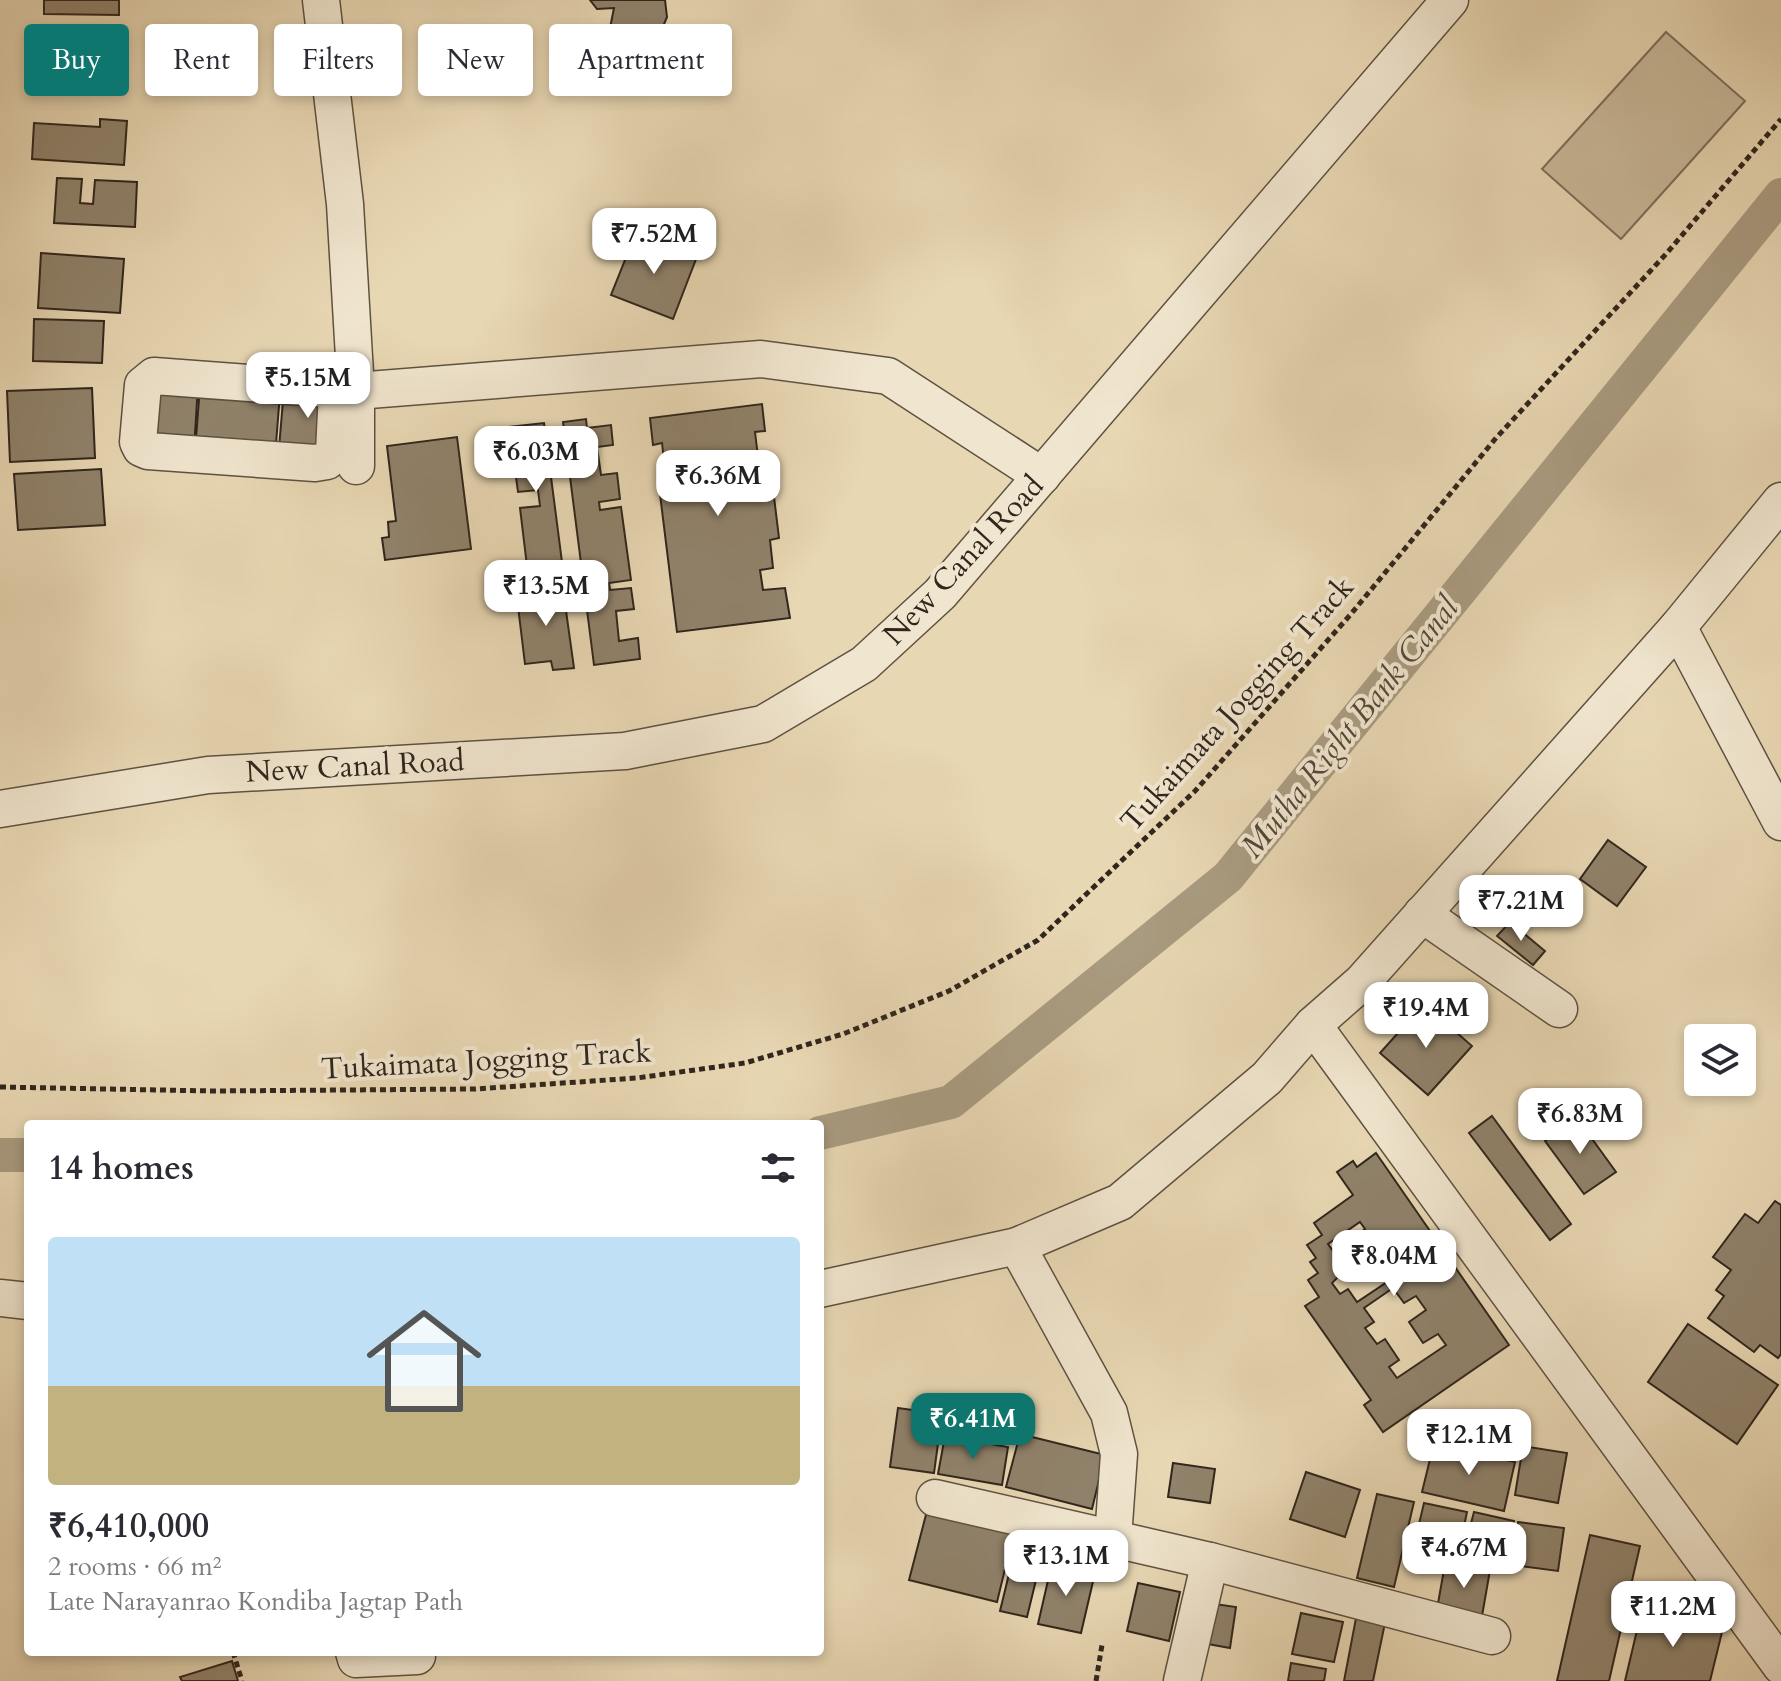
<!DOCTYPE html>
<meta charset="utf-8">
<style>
:root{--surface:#fff;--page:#f7f7f7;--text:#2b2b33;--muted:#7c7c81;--line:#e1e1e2;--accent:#0f766e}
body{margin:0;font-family:Cardo,serif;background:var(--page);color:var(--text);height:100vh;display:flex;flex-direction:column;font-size:30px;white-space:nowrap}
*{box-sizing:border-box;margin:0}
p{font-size:26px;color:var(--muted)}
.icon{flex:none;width:44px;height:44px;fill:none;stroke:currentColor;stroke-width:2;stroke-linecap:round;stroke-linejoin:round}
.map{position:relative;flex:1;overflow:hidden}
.sheet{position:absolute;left:24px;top:1120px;width:800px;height:536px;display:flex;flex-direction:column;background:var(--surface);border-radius:8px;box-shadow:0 4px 12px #0003}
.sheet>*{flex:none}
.guide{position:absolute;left:24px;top:24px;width:800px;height:72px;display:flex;gap:16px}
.tools{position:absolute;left:1684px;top:1024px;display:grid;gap:16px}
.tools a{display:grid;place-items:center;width:72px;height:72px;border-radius:8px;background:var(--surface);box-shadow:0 4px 12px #0003;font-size:40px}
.price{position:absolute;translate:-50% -68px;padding:0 18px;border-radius:16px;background:#fff;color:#222;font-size:26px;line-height:52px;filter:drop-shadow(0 2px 4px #0008)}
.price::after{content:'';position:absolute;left:50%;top:48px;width:24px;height:18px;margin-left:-12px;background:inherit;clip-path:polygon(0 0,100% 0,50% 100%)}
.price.on{background:var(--accent);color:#fff}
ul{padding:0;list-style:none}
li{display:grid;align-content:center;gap:16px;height:424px;padding:0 24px}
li+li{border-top:2px solid var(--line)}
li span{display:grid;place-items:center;height:248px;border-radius:8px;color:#555}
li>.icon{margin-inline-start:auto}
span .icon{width:144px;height:144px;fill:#fffc;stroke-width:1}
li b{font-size:34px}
h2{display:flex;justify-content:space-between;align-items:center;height:96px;padding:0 24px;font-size:34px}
.tag{padding:0 28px;border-radius:8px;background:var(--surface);box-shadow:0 4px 12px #0003;font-size:28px;line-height:72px}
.tag.on{background:var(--accent);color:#fff}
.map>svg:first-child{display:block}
.green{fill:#c9b99a;stroke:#7c705c;stroke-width:2}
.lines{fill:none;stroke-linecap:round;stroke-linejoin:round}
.canal{stroke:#a99b80;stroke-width:34}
.building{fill:#90826b;stroke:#30261d;stroke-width:2;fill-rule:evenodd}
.minor-casing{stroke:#5e5242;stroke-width:39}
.path{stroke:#30261d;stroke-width:5;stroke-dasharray:6 4;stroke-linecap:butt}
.minor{stroke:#f0e5ce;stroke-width:36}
.labels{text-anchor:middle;stroke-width:8;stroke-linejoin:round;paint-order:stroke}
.street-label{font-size:30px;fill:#30261d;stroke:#f0e5ce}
.water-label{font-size:32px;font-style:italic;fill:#54493b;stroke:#f0e5ce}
</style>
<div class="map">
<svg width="1781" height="1681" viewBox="0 0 1781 1681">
<rect width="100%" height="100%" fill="#e8d7b3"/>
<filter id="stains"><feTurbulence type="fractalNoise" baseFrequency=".0025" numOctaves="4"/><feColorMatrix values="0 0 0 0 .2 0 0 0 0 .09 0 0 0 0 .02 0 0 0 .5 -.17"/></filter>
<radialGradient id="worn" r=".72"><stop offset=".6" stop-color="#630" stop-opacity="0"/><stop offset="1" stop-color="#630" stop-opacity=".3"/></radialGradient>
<polygon class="green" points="1666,32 1745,101 1621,239 1542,169"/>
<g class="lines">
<g class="canal">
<polyline points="820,1133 951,1102 1228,877 1781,195"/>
<polyline points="0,1155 28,1155"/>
</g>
</g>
<g class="building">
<polygon points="44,0 119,0 119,15 44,14"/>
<polygon points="590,0 665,0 667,17 647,65 610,28 614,8 597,9"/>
<polygon points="115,44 117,86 55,89 53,47"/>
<polygon points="100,119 127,121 124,165 32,159 34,123 100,127"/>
<polygon points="57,178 82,179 80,203 93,204 95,180 137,182 135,227 54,223"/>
<polygon points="637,230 666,241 664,247 696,259 673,319 611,295"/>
<polygon points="41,253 124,259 120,313 38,308"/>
<polygon points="34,319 104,321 102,363 33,361"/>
<polygon points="146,382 198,385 194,450 142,447"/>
<polygon points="200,386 280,393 276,444 196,438"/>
<polygon points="92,388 95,458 10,462 7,391"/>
<polygon points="284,389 336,393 331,452 279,448"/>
<polygon points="762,404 765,431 755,432 759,465 770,464 779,538 770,540 773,568 760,570 763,590 785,588 790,618 677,632 658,478 666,478 662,443 653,445 650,418"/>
<polygon points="586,419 587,428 611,425 613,445 597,447 601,475 617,473 620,499 599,502 600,510 621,507 631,580 609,583 610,590 631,588 634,609 616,611 619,641 638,638 640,659 594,665 563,422"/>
<polygon points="544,423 562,562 527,566 520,508 540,506 538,490 518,492 509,427"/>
<polygon points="457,437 471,549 385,560 382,538 389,537 388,522 396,521 387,446"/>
<polygon points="101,469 105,525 18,530 14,474"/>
<polygon points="562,582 574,668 553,670 551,661 525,664 517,598 541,595 540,585"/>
<polygon points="1608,840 1646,867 1617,906 1580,879"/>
<polygon points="1510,922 1545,951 1533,965 1497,936"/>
<polygon points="1424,1004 1472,1046 1428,1095 1380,1053"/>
<polygon points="1492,1116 1571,1224 1550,1240 1469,1133"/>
<polygon points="1577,1118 1616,1172 1584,1194 1545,1141"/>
<path d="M1376,1153L1509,1345L1383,1432L1364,1405L1371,1400L1305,1306L1319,1297L1308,1280L1318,1273L1310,1262L1316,1258L1307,1245L1322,1235L1314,1223L1353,1195L1337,1172L1353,1161L1357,1167ZM1360,1222L1365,1229L1349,1241L1365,1263L1381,1251L1387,1259L1376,1266L1387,1282L1357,1302L1348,1289L1340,1294L1332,1283L1346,1269L1328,1244ZM1393,1288L1404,1303L1416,1296L1426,1310L1409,1322L1423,1343L1438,1334L1446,1345L1397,1378L1389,1367L1399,1360L1385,1339L1377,1344L1365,1328L1374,1322L1364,1308Z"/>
<polygon points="1775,1201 1781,1205 1781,1354 1778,1358 1760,1345 1754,1352 1708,1318 1724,1296 1716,1290 1731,1270 1713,1257 1745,1214 1758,1223"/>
<polygon points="1688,1324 1778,1385 1737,1444 1648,1382"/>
<polygon points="898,1408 942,1414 934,1473 890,1467"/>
<polygon points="1020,1434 1105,1455 1092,1509 1006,1487"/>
<polygon points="945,1436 1008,1447 1002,1485 938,1474"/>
<polygon points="1434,1443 1515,1462 1504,1511 1422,1492"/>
<polygon points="1523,1446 1567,1453 1558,1503 1515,1495"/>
<polygon points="1173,1463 1215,1469 1210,1503 1168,1497"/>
<polygon points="1306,1472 1360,1490 1345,1537 1290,1519"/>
<polygon points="1377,1494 1414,1502 1394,1587 1357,1578"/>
<polygon points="1424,1503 1467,1512 1459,1550 1415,1541"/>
<polygon points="928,1507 1015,1528 997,1602 909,1580"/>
<polygon points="1474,1512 1514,1521 1503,1564 1463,1554"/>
<polygon points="1518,1522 1564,1528 1558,1571 1513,1565"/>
<polygon points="1590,1535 1640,1546 1609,1681 1557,1681"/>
<polygon points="1018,1537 1045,1543 1027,1617 1000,1611"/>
<polygon points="1052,1563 1095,1573 1081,1633 1038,1624"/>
<polygon points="1445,1564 1490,1570 1482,1616 1437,1609"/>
<polygon points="1138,1583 1180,1592 1169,1641 1127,1631"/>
<polygon points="1208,1603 1236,1607 1230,1648 1202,1643"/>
<polygon points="1642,1609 1723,1628 1710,1681 1625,1681"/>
<polygon points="1301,1613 1343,1622 1334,1662 1292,1654"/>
<polygon points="1357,1613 1386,1618 1373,1681 1344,1681"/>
<polygon points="232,1661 238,1681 182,1681 180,1677"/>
<polygon points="1291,1663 1326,1669 1324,1681 1288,1681"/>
</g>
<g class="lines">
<g class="minor-casing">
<g id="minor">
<polyline points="321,0 345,204 356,391 356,466"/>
<polyline points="337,390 334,453 327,461 315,463 148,451 141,448 138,442 143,385 154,376 356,391 761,359 888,376 1042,476"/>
<polyline points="1678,627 1781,822"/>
<polyline points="0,809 208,775 625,751 763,724 864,664 940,594 1450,0"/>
<polyline points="1422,914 1559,1009"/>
<polyline points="1313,1025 1781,1666"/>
<polyline points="1017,1246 1109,1413 1119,1454 1113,1538"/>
<polyline points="820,1289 1017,1246 1120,1202 1267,1078 1313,1025 1362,982 1678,627 1781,501"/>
<polyline points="0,1298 28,1301"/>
<polyline points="935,1498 1210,1561 1492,1636"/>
<polyline points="354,1652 356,1659 417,1656"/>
<polyline points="1182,1681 1210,1561"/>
</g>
</g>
<g class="path">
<polyline points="0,1087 213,1091 475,1089 637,1078 745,1063 843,1034 949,991 1038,940 1195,791 1351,614 1496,438 1666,254 1781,119"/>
<polyline points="233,1652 242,1681"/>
<polyline points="1096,1681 1102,1645"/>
</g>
<use href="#minor" class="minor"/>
</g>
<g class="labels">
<g class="street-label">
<text transform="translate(963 560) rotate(-47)" y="10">New Canal Road</text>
<text transform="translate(1237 704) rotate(-48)" y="10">Tukaimata Jogging Track</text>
<text transform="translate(355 766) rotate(-3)" y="10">New Canal Road</text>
<text transform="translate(486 1060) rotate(-3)" y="10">Tukaimata Jogging Track</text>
</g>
<g class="water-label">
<text transform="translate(1349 727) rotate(-51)" y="11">Mutha Right Bank Canal</text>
</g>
</g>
<rect width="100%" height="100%" filter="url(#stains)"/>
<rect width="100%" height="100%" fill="url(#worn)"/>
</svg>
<div class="tools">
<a><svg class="icon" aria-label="layers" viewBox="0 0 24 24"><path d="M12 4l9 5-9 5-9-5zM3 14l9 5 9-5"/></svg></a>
</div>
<b class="price" style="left:654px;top:276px">₹7.52M</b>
<b class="price" style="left:308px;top:420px">₹5.15M</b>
<b class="price" style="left:536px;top:494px">₹6.03M</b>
<b class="price" style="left:718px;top:518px">₹6.36M</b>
<b class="price" style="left:546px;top:628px">₹13.5M</b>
<b class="price" style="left:1521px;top:943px">₹7.21M</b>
<b class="price" style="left:1426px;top:1050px">₹19.4M</b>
<b class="price" style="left:1580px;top:1156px">₹6.83M</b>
<b class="price" style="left:1394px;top:1298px">₹8.04M</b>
<b class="price on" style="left:973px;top:1461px">₹6.41M</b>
<b class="price" style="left:1469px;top:1477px">₹12.1M</b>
<b class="price" style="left:1464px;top:1590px">₹4.67M</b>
<b class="price" style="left:1066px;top:1598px">₹13.1M</b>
<b class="price" style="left:1673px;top:1649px">₹11.2M</b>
<div class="guide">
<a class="tag on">Buy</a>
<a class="tag">Rent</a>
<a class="tag">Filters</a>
<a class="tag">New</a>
<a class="tag">Apartment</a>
</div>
<section class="sheet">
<h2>14 homes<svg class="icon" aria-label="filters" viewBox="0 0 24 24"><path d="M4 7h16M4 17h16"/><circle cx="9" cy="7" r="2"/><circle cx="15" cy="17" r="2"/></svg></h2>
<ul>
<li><span style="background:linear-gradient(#bfe0f5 60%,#c2b280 0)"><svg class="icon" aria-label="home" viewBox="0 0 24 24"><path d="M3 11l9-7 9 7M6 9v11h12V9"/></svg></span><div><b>₹6,410,000</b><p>2 rooms · 66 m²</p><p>Late Narayanrao Kondiba Jagtap Path</p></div></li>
</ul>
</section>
</div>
